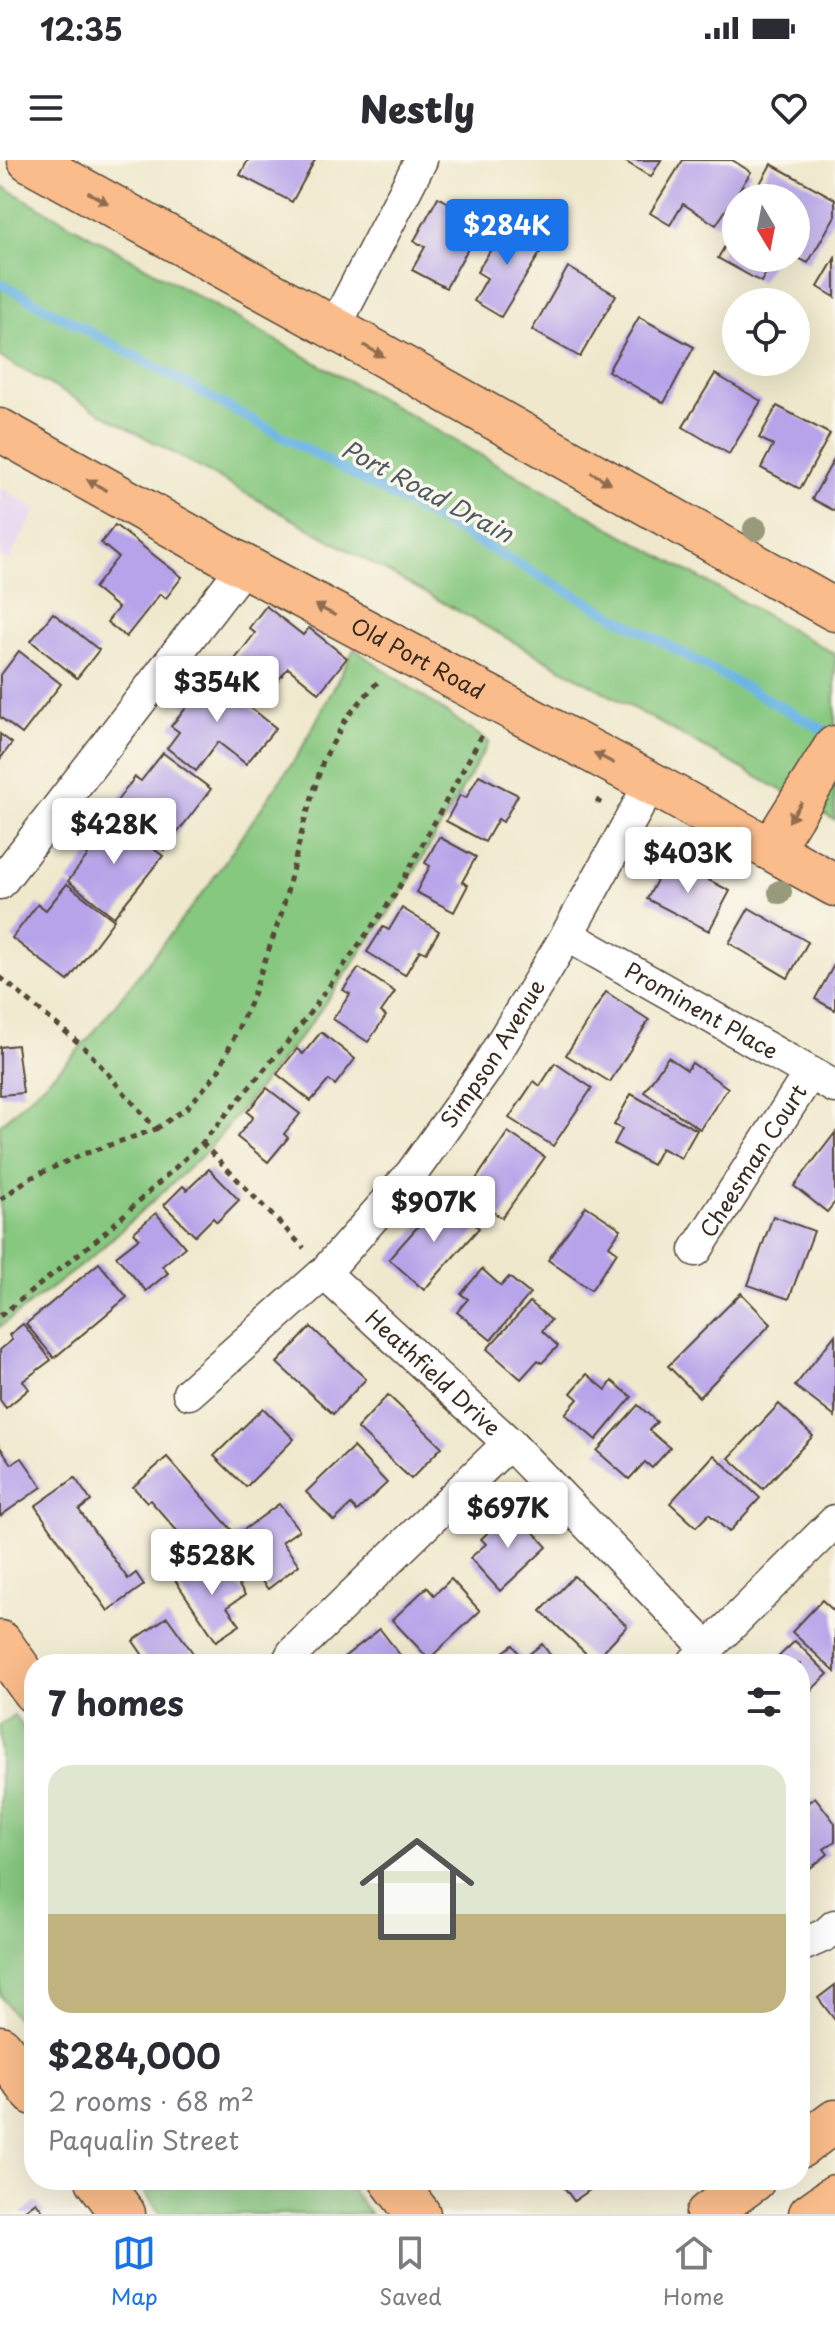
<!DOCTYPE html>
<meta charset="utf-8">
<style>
:root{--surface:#fff;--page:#f7f7f7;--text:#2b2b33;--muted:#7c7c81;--line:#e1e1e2;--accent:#1a73e8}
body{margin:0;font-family:"Playpen Sans",sans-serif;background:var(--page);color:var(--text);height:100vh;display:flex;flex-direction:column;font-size:30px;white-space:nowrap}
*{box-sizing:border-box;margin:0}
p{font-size:26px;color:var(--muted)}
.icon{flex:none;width:44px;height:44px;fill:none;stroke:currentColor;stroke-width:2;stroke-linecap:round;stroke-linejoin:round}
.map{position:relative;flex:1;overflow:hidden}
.drawer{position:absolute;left:24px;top:1494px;width:786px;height:536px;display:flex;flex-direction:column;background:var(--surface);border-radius:32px;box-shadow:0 8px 32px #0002}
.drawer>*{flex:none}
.needle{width:52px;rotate:170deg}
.buttons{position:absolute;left:722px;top:24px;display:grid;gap:16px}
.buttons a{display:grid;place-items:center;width:88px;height:88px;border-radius:50%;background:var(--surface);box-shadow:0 8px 32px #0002;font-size:40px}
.price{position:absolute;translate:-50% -68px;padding:0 18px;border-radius:8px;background:#fff;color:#222;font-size:26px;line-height:52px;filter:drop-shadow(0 2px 4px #0008)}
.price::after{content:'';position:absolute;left:50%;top:48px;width:24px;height:18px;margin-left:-12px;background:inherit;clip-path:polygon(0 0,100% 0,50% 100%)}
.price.selected{background:var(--accent);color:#fff}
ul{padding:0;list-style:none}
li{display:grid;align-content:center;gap:16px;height:424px;padding:0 24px}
li span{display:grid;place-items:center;height:248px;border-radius:24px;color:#555}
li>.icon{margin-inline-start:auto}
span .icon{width:144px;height:144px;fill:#fffc;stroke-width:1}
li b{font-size:34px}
h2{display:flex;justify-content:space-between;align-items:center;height:96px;padding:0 24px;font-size:34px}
.status{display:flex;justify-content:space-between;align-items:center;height:56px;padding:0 40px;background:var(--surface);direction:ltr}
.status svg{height:22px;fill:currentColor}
header{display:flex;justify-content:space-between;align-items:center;height:104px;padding:0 24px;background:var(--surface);font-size:36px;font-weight:800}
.menu{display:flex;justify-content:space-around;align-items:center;height:112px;border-top:2px solid var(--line);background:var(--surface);font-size:22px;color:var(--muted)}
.menu a{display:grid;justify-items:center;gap:4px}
.menu .selected{color:var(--accent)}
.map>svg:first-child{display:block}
.built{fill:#e4d3f1}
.green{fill:#87c880;stroke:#61794f;stroke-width:2}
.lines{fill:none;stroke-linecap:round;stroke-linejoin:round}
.stream{stroke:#6db5e5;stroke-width:10}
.building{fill:#b6a3ea}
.minor-casing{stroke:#564638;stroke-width:35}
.major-casing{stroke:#564638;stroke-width:45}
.highway-casing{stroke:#564638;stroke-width:47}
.path{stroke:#564638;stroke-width:5;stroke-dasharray:6 6;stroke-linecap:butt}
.minor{stroke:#fff;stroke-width:32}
.major{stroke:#f9bc8a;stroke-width:42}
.highway{stroke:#f9bc8a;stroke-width:44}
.tree{fill:#99997c}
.oneway{fill:#906c4f}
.labels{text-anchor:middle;stroke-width:7;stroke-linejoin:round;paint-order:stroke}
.street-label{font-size:22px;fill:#3b2a1e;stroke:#fbf7ec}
.water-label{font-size:24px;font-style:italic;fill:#4c5b64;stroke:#fbf7ec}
</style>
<div class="status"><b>12:35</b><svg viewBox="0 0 49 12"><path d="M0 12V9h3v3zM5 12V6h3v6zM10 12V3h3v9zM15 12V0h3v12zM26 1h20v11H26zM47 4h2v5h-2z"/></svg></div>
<header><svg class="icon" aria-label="menu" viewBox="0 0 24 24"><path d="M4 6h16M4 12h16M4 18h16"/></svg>Nestly<svg class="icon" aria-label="heart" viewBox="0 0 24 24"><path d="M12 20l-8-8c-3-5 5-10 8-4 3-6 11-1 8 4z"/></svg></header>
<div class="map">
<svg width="835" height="2054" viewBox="0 0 835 2054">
<rect width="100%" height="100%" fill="#fbf7ec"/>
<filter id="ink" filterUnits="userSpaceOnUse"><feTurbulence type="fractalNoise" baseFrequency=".0125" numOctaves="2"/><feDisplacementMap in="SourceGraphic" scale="16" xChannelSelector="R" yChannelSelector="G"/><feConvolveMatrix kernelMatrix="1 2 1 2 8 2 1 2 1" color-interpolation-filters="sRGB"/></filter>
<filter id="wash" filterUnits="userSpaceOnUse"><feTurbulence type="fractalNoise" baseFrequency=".006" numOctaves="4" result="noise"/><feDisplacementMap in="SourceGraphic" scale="32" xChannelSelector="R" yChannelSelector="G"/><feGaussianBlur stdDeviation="1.8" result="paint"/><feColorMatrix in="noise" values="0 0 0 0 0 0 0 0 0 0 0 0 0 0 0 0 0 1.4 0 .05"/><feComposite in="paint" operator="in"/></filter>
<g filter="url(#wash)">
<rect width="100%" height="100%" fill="#efe8cc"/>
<polygon class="built" points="0,328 37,349 8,401 0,396"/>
<g class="green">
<polygon points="0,25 835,494 835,660 0,197"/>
<polygon points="354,489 489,582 480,598 400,737 309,866 223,972 205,993 92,1097 0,1167 0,965 72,897 89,878 208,726 301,590"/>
<polygon points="14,1555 34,1583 34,1882 0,1836 0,1565"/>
<polygon points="136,2020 345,2020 370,2054 161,2054"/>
</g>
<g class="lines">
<polyline class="stream" points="0,123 835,576"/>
</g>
<g id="blocks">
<g class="building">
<polygon points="248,0 315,0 292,42 240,15"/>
<polygon points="623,0 661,0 651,17"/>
<polygon points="683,0 732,0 751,12 716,65 683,44 670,65 650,53"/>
<polygon points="771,4 835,39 835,56 808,103 796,97 796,38 752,38"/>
<polygon points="438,37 483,62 446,128 412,110 425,87 414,81"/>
<polygon points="509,60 546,83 501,157 474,141 487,118 477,112"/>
<polygon points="736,67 736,98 774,98 761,122 718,98"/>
<polygon points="835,98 835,137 818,127"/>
<polygon points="568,107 616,135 580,197 532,170"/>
<polygon points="639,157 694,187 664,243 608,211"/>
<polygon points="715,214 761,241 729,294 683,267"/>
<polygon points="777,246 830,274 800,329 761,308 773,285 759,278"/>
<polygon points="835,297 835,351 812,339"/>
<polygon points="115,365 182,417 166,438 160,434 126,477 107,462 118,448 94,428 118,397 101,383"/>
<polygon points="266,446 303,475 309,468 347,498 319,533 288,508 265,537 254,528 246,538 220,519 255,473 249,468"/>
<polygon points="53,453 99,490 77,518 31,481"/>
<polygon points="19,491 61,524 22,574 0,557 0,516"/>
<polygon points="205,511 276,568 246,604 218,582 196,611 167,588 179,572 171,566 187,547 180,542"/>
<polygon points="0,574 12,583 0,599"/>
<polygon points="163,593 211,629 164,690 111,649 135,617 141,621"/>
<polygon points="479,615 518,635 503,662 498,659 485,682 446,661 460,635 466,638"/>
<polygon points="108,654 163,696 114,757 68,721 88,695 81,689"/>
<polygon points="439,677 476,697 462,722 468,725 454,752 416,732 430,706 425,703"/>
<polygon points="668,699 730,731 709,771 647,739"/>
<polygon points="67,724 114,760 68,821 12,778 38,744 46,750"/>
<polygon points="402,748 439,771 426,793 420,790 405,815 367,792 383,767 389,770"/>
<polygon points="749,748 808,782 788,818 729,783"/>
<polygon points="835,803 835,850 815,839"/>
<polygon points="359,808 395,832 381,852 386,856 368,882 333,859 350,834 343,830"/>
<polygon points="606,832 649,860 610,922 566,895"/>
<polygon points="321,872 355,899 335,925 329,920 311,941 277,914 297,889 303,894"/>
<polygon points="17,885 23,933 0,935 0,887"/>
<polygon points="668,897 687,910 692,903 728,928 700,969 644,932"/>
<polygon points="555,903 592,928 553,986 509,958 534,921 540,926"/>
<polygon points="267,928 300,954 284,974 288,978 268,1002 237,977 253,957 247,952"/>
<polygon points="631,934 697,970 681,998 661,988 652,1005 614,984 622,969 614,965"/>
<polygon points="508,972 545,997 502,1058 466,1034"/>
<polygon points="835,973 835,1042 827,1052 794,1026"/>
<polygon points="209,1009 239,1040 217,1062 213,1058 195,1076 164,1045 183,1026 187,1030"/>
<polygon points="444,1037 479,1068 424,1130 389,1099"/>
<polygon points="586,1046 621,1069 609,1086 617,1092 591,1130 548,1100"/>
<polygon points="156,1053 185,1087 162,1106 168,1113 146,1131 116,1096 139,1078 134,1072"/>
<polygon points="773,1056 814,1071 789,1139 748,1125"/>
<polygon points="99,1103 127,1137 54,1198 26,1164"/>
<polygon points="482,1109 501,1126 509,1117 530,1134 491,1180 457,1152 468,1139 461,1134"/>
<polygon points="741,1133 771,1164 699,1237 668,1206"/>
<polygon points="530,1142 551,1160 542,1171 558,1186 542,1203 538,1200 521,1219 487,1189"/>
<polygon points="23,1164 51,1200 23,1221 29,1229 6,1248 0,1240 0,1190 12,1180 9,1175"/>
<polygon points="311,1167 366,1219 333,1254 277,1203"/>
<polygon points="835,1175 835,1257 795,1226"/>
<polygon points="587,1214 606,1230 612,1221 632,1237 596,1280 565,1254 578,1239 571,1233"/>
<polygon points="388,1235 442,1287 411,1319 357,1268"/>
<polygon points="779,1244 813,1276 763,1329 729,1298"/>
<polygon points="638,1245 657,1262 649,1270 670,1288 652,1308 645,1302 629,1319 597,1291"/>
<polygon points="263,1248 294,1279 246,1327 214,1296"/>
<polygon points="0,1287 12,1304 22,1298 42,1327 0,1356"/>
<polygon points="353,1287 387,1323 357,1351 351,1345 334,1361 306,1332"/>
<polygon points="714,1295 760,1338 729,1372 709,1354 696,1367 670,1343"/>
<polygon points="167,1297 231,1369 192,1403 172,1379 179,1373 150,1340 147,1342 133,1327"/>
<polygon points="75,1318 91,1341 79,1350 128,1419 136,1413 144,1425 108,1451 35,1346"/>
<polygon points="279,1344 299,1370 282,1382 299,1405 268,1429 230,1380"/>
<polygon points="513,1349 547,1387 500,1431 470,1398 486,1384 481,1379"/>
<polygon points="222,1400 245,1435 227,1447 240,1465 216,1481 175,1420 200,1403 205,1411"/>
<polygon points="574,1416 627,1466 594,1501 541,1451"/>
<polygon points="451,1419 480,1451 429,1499 392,1460 427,1427 434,1435"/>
<polygon points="822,1440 835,1452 835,1512 792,1472"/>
<polygon points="167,1457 201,1504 149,1504 133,1481"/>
<polygon points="380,1469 407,1504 335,1504"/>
<polygon points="795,1481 828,1514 800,1541 800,1504 771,1504"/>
<polygon points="542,1484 557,1504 487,1504 513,1485 523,1499"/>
<polygon points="815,1637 835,1663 835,1681 824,1689 828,1694 800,1716 800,1649"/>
<polygon points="835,1825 835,1860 818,1838"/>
<polygon points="559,2020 604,2020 574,2041"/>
<polygon points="36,2042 45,2054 20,2054"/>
</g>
</g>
</g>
<g filter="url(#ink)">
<use href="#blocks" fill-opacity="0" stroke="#564638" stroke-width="2"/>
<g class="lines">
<g class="minor-casing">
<g id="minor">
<polyline points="334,168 421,0"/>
<polyline points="0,723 244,406"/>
<path id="s1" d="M567,775L835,927"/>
<path id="s2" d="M696,1090L810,913"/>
<path id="s3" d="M324,1113L509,1283L708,1489"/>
<path id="s4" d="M189,1233L324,1113L412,1013L486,909L567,775L651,623"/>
<polyline points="694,1502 835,1361"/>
<polyline points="287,1504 293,1493 509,1283"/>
<polyline points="800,1786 825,1775 835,1766"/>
</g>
</g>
<g class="major-casing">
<g id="major">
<polyline points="29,0 334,168 835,450"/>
<path id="s5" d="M0,270L244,406L651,623L835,725"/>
<polyline points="771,689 835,587"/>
<polyline points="800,1987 835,1961"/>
<polyline points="707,2054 754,2020"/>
<polyline points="810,2054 835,2036"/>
</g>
</g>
<g class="highway-casing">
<g id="highway">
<polyline points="0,1483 34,1531"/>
<polyline points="0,1888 34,1933"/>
<polyline points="98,2020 123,2054"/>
<polyline points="392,2020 418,2054"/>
</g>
</g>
<g class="path">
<polyline points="596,640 606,645"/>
<polyline points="657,673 670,680"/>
<polyline points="0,817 86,889 156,969 81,995 28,1019 0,1040"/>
<polyline points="156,969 188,947 218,912 250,843 282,752 304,663 323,601 347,557 381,518"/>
<polyline points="202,983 304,1088"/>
<polyline points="0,1156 100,1077 202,983 296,872 396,733 482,575"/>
</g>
<use href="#minor" class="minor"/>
<use href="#major" class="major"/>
<use href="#highway" class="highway"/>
</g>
<g class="tree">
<circle cx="755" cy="369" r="12"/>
<circle cx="716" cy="697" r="12"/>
<circle cx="780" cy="732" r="12"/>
</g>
<defs><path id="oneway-solid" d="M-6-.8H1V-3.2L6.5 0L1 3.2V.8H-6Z" transform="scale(2)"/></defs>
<g class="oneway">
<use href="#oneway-solid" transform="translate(98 38) rotate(29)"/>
<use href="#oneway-solid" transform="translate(374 191) rotate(29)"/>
<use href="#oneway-solid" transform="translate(601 318) rotate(29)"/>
<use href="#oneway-solid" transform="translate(97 325) rotate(-151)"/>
<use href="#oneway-solid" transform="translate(325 450) rotate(-152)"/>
<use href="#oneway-solid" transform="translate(604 598) rotate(-152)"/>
<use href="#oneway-solid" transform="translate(795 652) rotate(123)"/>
</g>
</g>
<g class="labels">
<g class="street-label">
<text dy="8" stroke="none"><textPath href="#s5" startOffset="476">Old Port Road</textPath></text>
<text dy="8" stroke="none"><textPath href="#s1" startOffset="154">Prominent Place</textPath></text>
<text dy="8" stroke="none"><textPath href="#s4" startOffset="458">Simpson Avenue</textPath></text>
<text dy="8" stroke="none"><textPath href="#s2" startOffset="106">Cheesman Court</textPath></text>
<text dy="8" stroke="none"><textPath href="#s3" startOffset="148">Heathfield Drive</textPath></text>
</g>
<g class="water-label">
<text transform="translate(427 332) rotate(28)" y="8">Port Road Drain</text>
</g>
</g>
</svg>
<div class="buttons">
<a><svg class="needle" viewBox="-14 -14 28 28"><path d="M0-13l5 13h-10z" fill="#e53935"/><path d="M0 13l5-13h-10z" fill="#7c7c81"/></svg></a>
<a><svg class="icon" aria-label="locate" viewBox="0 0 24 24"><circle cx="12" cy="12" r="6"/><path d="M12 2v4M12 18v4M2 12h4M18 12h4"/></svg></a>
</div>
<b class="price selected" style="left:507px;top:107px">$284K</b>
<b class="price" style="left:217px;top:564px">$354K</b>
<b class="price" style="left:114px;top:706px">$428K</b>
<b class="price" style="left:688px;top:735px">$403K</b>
<b class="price" style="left:434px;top:1084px">$907K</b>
<b class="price" style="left:508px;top:1390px">$697K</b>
<b class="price" style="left:212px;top:1437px">$528K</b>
<section class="drawer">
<h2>7 homes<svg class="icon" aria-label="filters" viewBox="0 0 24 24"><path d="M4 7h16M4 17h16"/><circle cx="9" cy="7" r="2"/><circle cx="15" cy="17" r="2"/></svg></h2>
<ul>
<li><span style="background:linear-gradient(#dfe7d0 60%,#c2b280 0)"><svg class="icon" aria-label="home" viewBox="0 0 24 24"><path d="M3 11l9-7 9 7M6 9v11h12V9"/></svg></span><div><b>$284,000</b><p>2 rooms · 68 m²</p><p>Paqualin Street</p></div></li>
</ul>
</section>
</div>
<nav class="menu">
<a class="selected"><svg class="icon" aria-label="map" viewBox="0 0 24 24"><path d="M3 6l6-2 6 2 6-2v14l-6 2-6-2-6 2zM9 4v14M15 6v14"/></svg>Map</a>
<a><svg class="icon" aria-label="saved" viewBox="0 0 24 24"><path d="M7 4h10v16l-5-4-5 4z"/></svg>Saved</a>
<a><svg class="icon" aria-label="home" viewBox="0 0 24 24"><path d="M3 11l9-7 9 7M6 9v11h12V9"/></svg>Home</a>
</nav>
